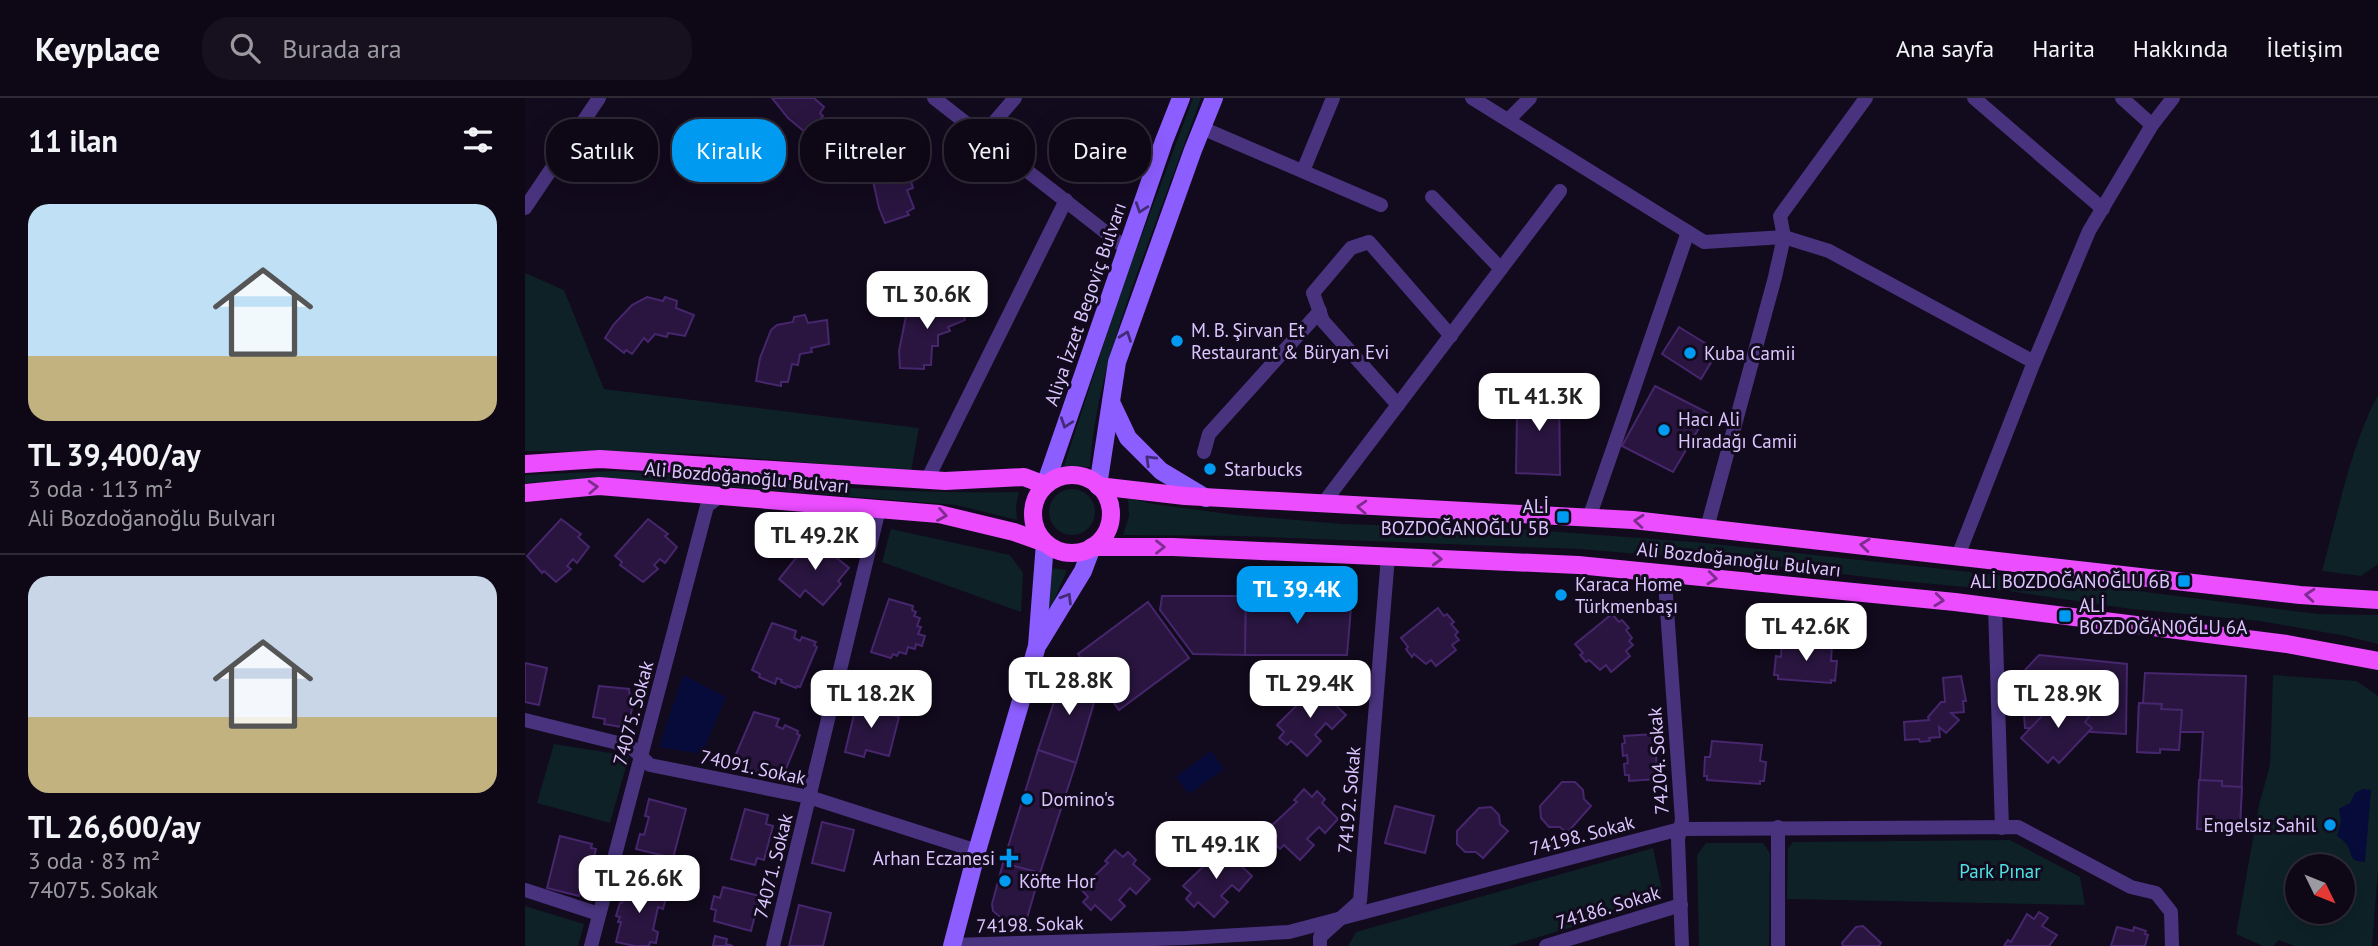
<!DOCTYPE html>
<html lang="tr">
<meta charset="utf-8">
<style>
:root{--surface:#0e0816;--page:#17111f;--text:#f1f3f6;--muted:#9b9aa1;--line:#2e2935;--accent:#009af1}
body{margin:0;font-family:"PT Sans",sans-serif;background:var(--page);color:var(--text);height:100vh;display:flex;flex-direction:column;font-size:26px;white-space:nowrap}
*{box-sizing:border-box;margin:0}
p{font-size:23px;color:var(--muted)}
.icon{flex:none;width:38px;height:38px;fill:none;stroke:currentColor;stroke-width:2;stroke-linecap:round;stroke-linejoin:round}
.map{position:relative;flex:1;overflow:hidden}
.panel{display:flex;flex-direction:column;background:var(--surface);width:525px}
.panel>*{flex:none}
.hud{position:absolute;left:21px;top:21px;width:665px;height:63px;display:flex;gap:14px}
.needle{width:46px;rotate:133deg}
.tools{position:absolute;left:1760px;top:756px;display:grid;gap:14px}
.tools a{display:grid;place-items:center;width:70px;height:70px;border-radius:50%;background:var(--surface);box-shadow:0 7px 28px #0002,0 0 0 2px var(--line);font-size:35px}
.price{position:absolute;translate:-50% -60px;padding:0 16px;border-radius:14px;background:#fff;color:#222;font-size:23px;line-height:46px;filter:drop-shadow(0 2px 4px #0008)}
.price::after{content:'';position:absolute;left:50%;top:42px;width:21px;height:16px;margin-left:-10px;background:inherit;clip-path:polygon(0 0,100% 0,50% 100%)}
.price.current{background:var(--accent);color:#fff}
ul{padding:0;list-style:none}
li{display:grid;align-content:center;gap:14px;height:371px;padding:0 28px}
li+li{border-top:2px solid var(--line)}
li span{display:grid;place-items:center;height:217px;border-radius:21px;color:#555}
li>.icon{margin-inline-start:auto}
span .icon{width:126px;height:126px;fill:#fffc;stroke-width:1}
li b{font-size:30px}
h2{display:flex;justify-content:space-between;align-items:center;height:84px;padding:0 28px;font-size:30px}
.tag{padding:0 24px;border-radius:28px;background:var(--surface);box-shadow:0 7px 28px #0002,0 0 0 2px var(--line);font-size:24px;line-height:63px}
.tag.current{background:var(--accent);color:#fff}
header{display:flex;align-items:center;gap:42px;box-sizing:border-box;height:98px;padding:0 35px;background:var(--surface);border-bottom:2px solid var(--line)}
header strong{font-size:33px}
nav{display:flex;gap:38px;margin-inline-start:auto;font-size:24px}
.search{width:490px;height:63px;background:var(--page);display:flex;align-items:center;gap:18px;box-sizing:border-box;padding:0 24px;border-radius:28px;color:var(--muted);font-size:26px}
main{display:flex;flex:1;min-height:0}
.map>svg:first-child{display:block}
.green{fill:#0d2127;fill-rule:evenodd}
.water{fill:#060b3a}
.building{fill:#29153f;stroke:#46266c;stroke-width:2}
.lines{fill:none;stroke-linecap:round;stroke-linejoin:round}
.minor{stroke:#49337f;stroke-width:14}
.secondary{stroke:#8c5dff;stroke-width:18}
.primary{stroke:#eb4dff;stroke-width:18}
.oneway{stroke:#432b77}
.oneway2{stroke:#7e2c8e}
.poi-dot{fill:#009af1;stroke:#120a1d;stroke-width:2.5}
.labels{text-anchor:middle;stroke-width:6;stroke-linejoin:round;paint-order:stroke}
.street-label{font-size:19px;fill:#dcc6ff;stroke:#120a1d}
.poi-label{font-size:19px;fill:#dcc6ff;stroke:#120a1d;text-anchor:start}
.park-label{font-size:19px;fill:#4de3e4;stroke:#120a1d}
</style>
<header>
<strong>Keyplace</strong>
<div class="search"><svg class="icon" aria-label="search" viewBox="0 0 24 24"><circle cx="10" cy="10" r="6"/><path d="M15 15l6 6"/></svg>Burada ara</div>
<nav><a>Ana sayfa</a><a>Harita</a><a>Hakkında</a><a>İletişim</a></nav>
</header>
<main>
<section class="panel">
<h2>11 ilan<svg class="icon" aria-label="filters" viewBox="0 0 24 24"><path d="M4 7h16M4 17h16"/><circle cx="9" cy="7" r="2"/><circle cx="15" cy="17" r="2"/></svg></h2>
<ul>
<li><span style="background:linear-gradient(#bfe0f5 70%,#c2b280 0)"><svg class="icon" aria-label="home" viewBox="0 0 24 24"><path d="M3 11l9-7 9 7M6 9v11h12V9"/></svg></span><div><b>TL 39,400/ay</b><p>3 oda · 113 m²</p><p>Ali Bozdoğanoğlu Bulvarı</p></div></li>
<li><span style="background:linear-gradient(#c9d6e8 65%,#c2b280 0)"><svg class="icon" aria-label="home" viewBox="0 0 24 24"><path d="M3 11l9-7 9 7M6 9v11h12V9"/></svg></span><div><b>TL 26,600/ay</b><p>3 oda · 83 m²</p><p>74075. Sokak</p></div></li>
</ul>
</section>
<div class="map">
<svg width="1853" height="848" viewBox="0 0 1853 848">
<rect width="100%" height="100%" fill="#120a1d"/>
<g class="green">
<path d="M668,0H676C658,50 639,101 621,151C595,222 570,293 565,369L539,368L597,190Z"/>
<polygon points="0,175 39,192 79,291 394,330 386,373 173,356 0,353"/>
<path d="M1853,297V466L1836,478L1797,473C1813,416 1825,349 1853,297Z"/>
<path d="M89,373C224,381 359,397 494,394L491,408L492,422L431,407L157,385L88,381L0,385V377Z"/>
<circle cx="547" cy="414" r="23"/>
<polygon points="603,400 629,406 711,417 818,426 995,431 1180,445 1582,489 1793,516 1853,517 1853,546 1821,538 1735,523 1606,511 1484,493 1376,483 1221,465 1054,451 712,438 598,437 604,418"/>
<polygon points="366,431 485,457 498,475 496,514 357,464"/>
<polygon points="525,470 542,472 518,529"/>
<path d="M1748,577L1832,583L1853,598V772L1847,848H1769L1754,842L1748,848H1738L1711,836L1734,707L1745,667ZM1773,768H1818V814H1773Z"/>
<polygon points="29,646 104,658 85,725 12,705"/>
<polygon points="1485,742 1555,779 1560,807 1262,801 1263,750 1268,744"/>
<polygon points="1181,745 1238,745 1245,755 1244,848 1174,848 1172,757"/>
<polygon points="1128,750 1137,792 1131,804 984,848 823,848 831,834"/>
<polygon points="0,808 59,826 53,848 0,848"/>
</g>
<g class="water">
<polygon points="158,577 201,599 177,656 134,649"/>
<polygon points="686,653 699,671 664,696 651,679"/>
<path d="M1838,691L1846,692L1840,764C1826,763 1828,761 1824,750C1822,745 1815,740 1812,738L1816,723L1814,711L1825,705L1830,695Z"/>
</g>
<g class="building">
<polygon points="247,0 289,0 299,9 295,15 298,18 281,35 263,20"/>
<polygon points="390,38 404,57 391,69 394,72 385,80 388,90 382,92 389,110 382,114 384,117 360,125 354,110 348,83 350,67 362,55 360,52 369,44 376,49"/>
<polygon points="413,198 417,204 435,200 440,222 423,229 425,233 413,237 413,248 407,248 406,267 399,267 399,271 375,270 374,253 381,218 386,212 402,206 401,201"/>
<polygon points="122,199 138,203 140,199 152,203 151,210 169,217 160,238 143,235 142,239 130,236 123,244 119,240 107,256 101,252 99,255 80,240 89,226 107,207"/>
<polygon points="280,217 283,225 302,222 304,246 286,250 287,254 275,256 273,267 267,266 263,284 256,284 256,288 231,283 235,260 246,232 252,227 268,224 269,219"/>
<polygon points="1154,229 1193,253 1176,281 1137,256"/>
<polygon points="1000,288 1034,290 1035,377 991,375 992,317 999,318"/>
<polygon points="1130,288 1183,315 1148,374 1097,348"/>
<polygon points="36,421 56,436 53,439 64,449 52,465 48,461 42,468 46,471 31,484 19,473 17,475 2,458"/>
<polygon points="123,421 143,436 140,438 152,449 140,465 135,461 129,467 133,471 118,484 95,467 97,464 90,458"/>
<polygon points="289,444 314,448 307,456 324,470 313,483 316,486 298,507 280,492 275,499 254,481 283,445 286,448"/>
<polygon points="637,498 721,498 720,557 668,556 635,512"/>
<polygon points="721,498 819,500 826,509 822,557 720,557"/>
<polygon points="364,501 388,508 387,512 391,514 389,518 395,520 392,528 396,529 393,536 400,538 397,548 391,546 390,551 383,549 381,556 374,554 372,558 368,556 366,560 346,554"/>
<polygon points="623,504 664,560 594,612 553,556"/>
<polygon points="913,510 919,518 922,516 929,524 926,526 933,534 930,537 934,542 927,547 931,552 911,568 906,562 901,566 889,556 887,559 881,551 883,549 876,540"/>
<polygon points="1087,516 1094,524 1097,522 1104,530 1101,532 1107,540 1104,543 1108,547 1101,553 1105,558 1086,574 1081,567 1075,572 1064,562 1061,564 1055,557 1058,555 1050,546"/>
<polygon points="247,525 271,533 269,540 275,543 277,539 291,544 289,547 292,549 275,589 272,588 271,590 256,584 257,582 252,580 250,586 234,579 235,576 227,572"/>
<polygon points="1257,543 1307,547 1306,563 1312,563 1310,583 1306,582 1306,585 1253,581 1253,577 1249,577 1251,558 1256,559"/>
<polygon points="1514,557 1602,566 1601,636 1500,630 1497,588 1500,572"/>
<polygon points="0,565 22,570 14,607 0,604"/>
<polygon points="541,568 551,570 571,598 551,665 513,652"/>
<polygon points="1620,575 1721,578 1715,728 1696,727 1695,732 1672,731 1678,634 1655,634 1654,652 1635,651 1635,655 1612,654 1614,605 1618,605"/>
<polygon points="1436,578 1441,603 1438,603 1439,614 1426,615 1434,622 1421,635 1414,629 1415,639 1404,640 1405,643 1395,644 1394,641 1380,642 1379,624 1404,622 1403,619 1416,604 1420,604 1418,580"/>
<polygon points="786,587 794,595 799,589 807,597 804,601 821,617 807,631 801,625 790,637 796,643 782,658 766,643 762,647 754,640 759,634 752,627 779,600 776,598"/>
<polygon points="74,588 104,591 105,601 109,601 105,620 101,619 100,625 97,624 96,629 79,626 80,621 68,619"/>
<polygon points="1539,595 1564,619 1560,624 1567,630 1534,665 1528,659 1523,665 1496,640"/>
<polygon points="333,600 353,605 351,613 374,619 364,658 341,652 339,659 320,654"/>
<polygon points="1614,605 1637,606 1636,611 1657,612 1654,652 1635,651 1635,655 1612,654"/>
<polygon points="229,614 254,621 251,628 258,631 260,627 273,633 272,636 275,637 258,678 255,676 254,679 235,669 233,675 216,668 218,665 209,661"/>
<polygon points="1129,636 1133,681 1104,683 1104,677 1100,677 1099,666 1103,665 1102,657 1098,658 1097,646 1100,645 1099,638"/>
<polygon points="1187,643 1237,647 1235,663 1241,664 1239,683 1235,683 1235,686 1182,682 1182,678 1179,678 1180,659 1185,659"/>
<polygon points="513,652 551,665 515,775 478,765"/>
<polygon points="1674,682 1697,683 1697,688 1717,689 1715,728 1696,727 1695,732 1672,731"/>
<polygon points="1037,684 1050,684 1058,692 1059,701 1066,708 1042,735 1035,729 1024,729 1016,720 1015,708"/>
<polygon points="779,691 787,699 792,693 800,701 797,705 813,721 800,735 794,729 782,741 789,747 775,762 759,747 755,751 747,744 752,738 744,730 772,704 769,702"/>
<polygon points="124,701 161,711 148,760 111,751 115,736 119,737 124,719 120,718"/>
<polygon points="870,708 909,718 900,755 860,745"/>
<polygon points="966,709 974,717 975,726 983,733 958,760 951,754 940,754 932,746 932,733 954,710"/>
<polygon points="220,711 243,717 241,726 248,728 239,762 232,760 230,767 206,761"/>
<polygon points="297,724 329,732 319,773 287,765"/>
<polygon points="35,738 67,746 66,750 71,751 60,796 55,795 54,798 22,790"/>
<polygon points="693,749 701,756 706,751 714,759 710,762 727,778 714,793 707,787 696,798 703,804 689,819 673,804 669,809 661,801 666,795 658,788 685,762 683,759"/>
<polygon points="590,752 598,759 603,754 611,762 608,766 625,781 611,796 605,790 594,802 600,808 586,822 570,807 566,812 558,804 563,799 556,791 583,765 580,763"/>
<polygon points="478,765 515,775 500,827 486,828 468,813 467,806"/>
<polygon points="105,784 138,791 136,799 141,800 138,811 133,809 128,832 133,834 131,845 125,844 124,848 110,848 91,844 96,824 93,824 95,819 91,818 95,805 97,805 98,801 101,801"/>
<polygon points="198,789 235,798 226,833 189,823 191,812 186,811 189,798 195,800"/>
<polygon points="274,807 306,815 298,848 264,848"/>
<polygon points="1514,814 1523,820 1517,828 1532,837 1524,848 1479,848 1483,842 1486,844 1502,816 1509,821"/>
<polygon points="1338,828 1356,845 1354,848 1318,848 1317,845 1331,829"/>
<polygon points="1592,829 1608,833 1609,829 1621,833 1620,836 1623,837 1620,848 1586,848"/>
<polygon points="190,838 202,841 201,846 208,848 188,848"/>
</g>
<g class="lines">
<g class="minor">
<polyline points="409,0 602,151"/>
<polyline points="947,0 1179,144 1259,139 1304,153 1509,264"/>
<polyline points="1449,0 1578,111"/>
<polyline points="1597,0 1627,27"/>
<polyline points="983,22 1005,0"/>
<polyline points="677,30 856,107"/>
<polyline points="458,37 490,0"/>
<polyline points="778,73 808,0"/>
<polyline points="907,99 976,171"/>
<polyline points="0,110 74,0"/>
<polyline points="873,307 798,223 788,195 826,150 844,144 926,238"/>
<polyline points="679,354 684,336 795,213"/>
<polyline points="402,382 541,102"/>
<polyline points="797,407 1035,93"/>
<polyline points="1064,420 1163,134"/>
<polyline points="1182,430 1250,179 1259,139 1255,118 1341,0"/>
<polyline points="1433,458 1509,264 1564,133 1627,27 1648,0"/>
<polyline points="1141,475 1141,498 1157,722 1153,741 1157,848"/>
<polyline points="1470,509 1477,730"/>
<polyline points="0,622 105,648 125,667 284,699 452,753"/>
<polyline points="1253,729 1253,848"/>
<polyline points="0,792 74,816"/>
<polyline points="427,847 661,840 764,834 1155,731 1493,729 1606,789 1631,795 1646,814 1647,848"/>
<polyline points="66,848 182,408 195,398"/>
<polyline points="248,848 354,411"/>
<polyline points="795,848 795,839 835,803 863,458"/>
<polyline points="1021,848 1156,807"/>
</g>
<g class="secondary">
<polyline points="586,304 603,340 636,373 681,400"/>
<polyline points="520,387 639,43 656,0"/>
<polyline points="573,388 592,264 668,52 689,0"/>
<polyline points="514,545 558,473 567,449"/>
<polyline points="427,848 452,753 512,548 520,445"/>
</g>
<g class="primary">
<polyline points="0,366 75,361 420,383 499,379 520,387"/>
<circle cx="547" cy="416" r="39"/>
<polyline points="573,388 660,398 1108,422 1775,497 1853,502"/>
<polyline points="0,395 74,388 414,416 489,434 520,445"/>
<polyline points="567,449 648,449 1053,467 1430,504 1762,546 1853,563"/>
</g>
</g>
<defs><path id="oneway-chevron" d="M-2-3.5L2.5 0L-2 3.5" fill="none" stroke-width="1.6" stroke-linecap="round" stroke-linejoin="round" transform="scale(1.75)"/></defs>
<g class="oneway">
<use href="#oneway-chevron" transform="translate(616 110) rotate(109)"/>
<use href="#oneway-chevron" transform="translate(601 238) rotate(-70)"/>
<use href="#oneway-chevron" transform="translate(541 325) rotate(109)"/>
<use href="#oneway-chevron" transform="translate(625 362) rotate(-136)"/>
<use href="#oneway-chevron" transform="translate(542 500) rotate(-59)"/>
</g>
<g class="oneway2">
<use href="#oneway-chevron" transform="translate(68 389) rotate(-3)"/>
<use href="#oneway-chevron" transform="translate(837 409) rotate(-177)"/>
<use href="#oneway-chevron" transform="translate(417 417) rotate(10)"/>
<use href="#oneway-chevron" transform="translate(1114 423) rotate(-175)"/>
<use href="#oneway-chevron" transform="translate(1340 447) rotate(-174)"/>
<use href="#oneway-chevron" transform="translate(635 449)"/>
<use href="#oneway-chevron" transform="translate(912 461) rotate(2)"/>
<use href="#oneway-chevron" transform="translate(1187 480) rotate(6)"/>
<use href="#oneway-chevron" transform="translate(1785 497) rotate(-175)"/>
<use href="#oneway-chevron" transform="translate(1414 502) rotate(6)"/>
</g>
<g class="poi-dot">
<circle cx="652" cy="243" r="7"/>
<circle cx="1165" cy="255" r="7"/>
<circle cx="1139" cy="332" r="7"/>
<circle cx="685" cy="371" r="7"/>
<rect x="1031" y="412" width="14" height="14" rx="3.5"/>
<rect x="1652" y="476" width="14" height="14" rx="3.5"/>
<circle cx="1036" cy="497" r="7"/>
<rect x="1533" y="511" width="14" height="14" rx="3.5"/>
<circle cx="502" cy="701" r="7"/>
<circle cx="1805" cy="727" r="7"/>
<path d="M480.5 749.5h7v7h7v7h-7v7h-7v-7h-7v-7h7z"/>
<circle cx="480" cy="783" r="7"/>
</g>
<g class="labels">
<g class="street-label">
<text transform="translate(560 206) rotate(-71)" y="7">Aliya İzzet Begoviç Bulvarı</text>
<text transform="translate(222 379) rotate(5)" y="7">Ali Bozdoğanoğlu Bulvarı</text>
<text transform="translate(1214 461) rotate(6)" y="7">Ali Bozdoğanoğlu Bulvarı</text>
<text transform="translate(108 615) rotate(-75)" y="7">74075. Sokak</text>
<text transform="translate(1133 663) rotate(-94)" y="7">74204. Sokak</text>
<text transform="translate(228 669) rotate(12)" y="7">74091. Sokak</text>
<text transform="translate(824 702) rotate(-85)" y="7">74192. Sokak</text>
<text transform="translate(1057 737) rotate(-15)" y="7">74198. Sokak</text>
<text transform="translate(248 768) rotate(-76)" y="7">74071. Sokak</text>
<text transform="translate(1083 809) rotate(-17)" y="7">74186. Sokak</text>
<text transform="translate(505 826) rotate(-2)" y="7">74198. Sokak</text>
</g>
<g class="poi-label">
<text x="666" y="239">M. B. Şirvan Et<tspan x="666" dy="22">Restaurant &amp; Büryan Evi</tspan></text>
<text x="1179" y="262">Kuba Camii</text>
<text x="1153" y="328">Hacı Ali<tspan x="1153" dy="22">Hıradağı Camii</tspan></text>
<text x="699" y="378">Starbucks</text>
<text x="1024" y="415" text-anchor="end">ALİ<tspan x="1024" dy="22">BOZDOĞANOĞLU 5B</tspan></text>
<text x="1645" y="490" text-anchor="end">ALİ BOZDOĞANOĞLU 6B</text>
<text x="1050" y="493">Karaca Home<tspan x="1050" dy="22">Türkmenbaşı</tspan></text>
<text x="1554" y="514">ALİ<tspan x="1554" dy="22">BOZDOĞANOĞLU 6A</tspan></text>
<text x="516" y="708">Domino's</text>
<text x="1791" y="734" text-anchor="end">Engelsiz Sahil</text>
<text x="470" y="767" text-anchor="end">Arhan Eczanesi</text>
<text x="494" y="790">Köfte Hor</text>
</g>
<g class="park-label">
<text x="1475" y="780">Park Pınar</text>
</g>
</g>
</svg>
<div class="tools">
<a><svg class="needle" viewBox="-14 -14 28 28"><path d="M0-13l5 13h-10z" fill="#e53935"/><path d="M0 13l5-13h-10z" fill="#9b9aa1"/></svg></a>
</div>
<b class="price" style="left:402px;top:233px">TL 30.6K</b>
<b class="price" style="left:1014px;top:335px">TL 41.3K</b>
<b class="price" style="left:290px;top:474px">TL 49.2K</b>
<b class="price current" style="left:772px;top:528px">TL 39.4K</b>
<b class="price" style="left:1281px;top:565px">TL 42.6K</b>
<b class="price" style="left:544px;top:619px">TL 28.8K</b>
<b class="price" style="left:785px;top:622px">TL 29.4K</b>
<b class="price" style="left:346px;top:632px">TL 18.2K</b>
<b class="price" style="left:1533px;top:632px">TL 28.9K</b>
<b class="price" style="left:691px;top:783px">TL 49.1K</b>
<b class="price" style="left:114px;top:817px">TL 26.6K</b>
<div class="hud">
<a class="tag">Satılık</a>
<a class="tag current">Kiralık</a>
<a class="tag">Filtreler</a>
<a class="tag">Yeni</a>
<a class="tag">Daire</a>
</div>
</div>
</main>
